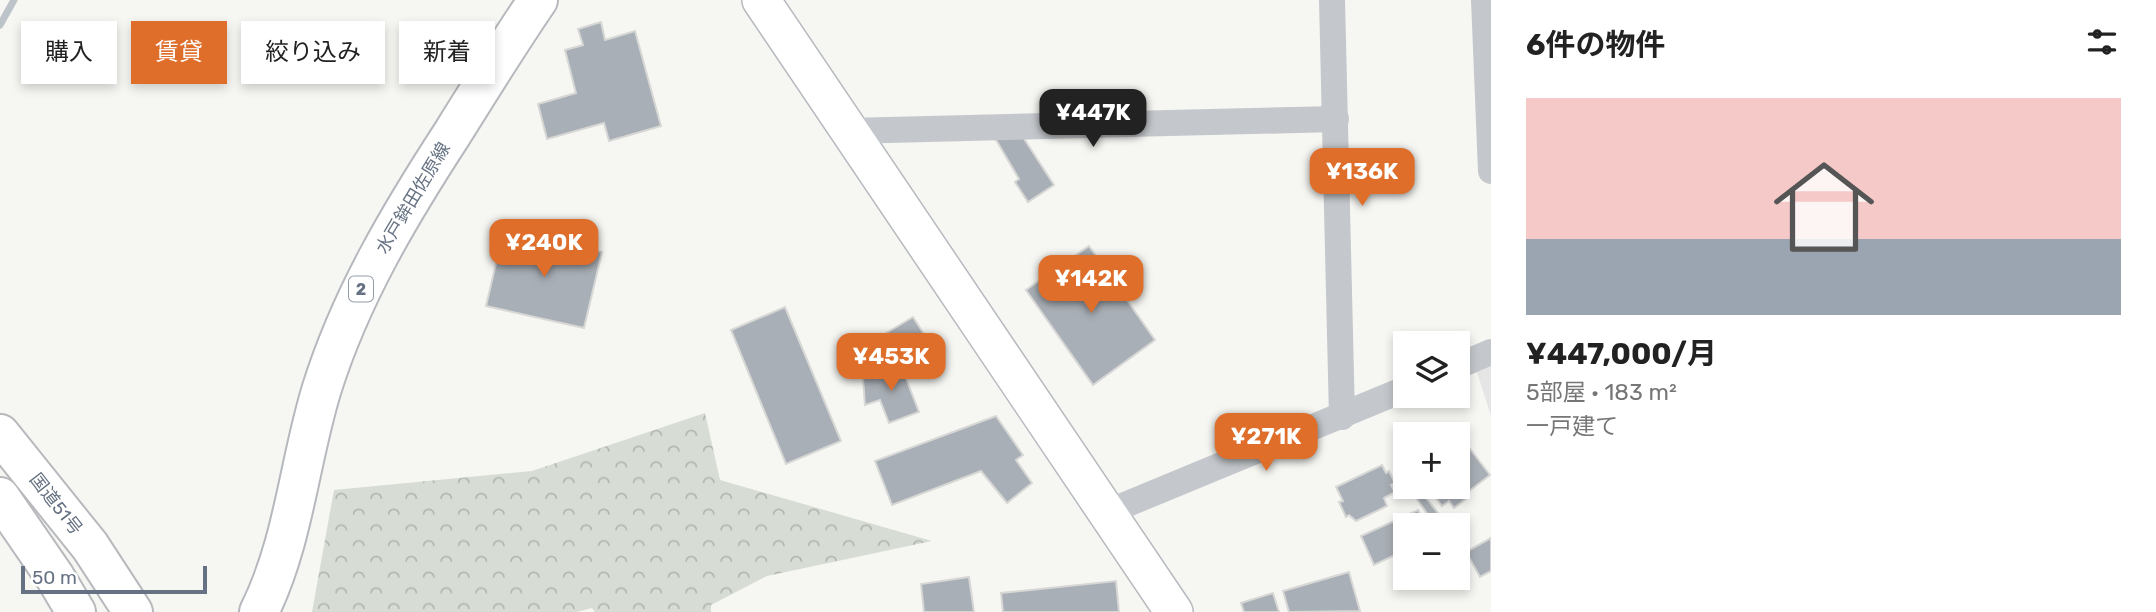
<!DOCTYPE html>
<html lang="ja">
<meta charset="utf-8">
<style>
:root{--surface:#fff;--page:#f2f2f2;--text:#222;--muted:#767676;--line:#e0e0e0;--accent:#df6e2b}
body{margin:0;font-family:Rubik,"Noto Sans JP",sans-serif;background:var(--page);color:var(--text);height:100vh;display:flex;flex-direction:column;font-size:26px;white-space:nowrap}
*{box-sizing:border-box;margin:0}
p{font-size:23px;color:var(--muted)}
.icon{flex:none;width:38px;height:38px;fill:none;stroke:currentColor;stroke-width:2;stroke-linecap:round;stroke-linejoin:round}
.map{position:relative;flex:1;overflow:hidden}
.panel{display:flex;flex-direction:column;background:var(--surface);width:665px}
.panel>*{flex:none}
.guide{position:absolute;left:21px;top:21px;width:665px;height:63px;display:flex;gap:14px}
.buttons{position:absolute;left:1393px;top:331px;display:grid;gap:14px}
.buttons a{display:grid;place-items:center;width:77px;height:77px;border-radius:0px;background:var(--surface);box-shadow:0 4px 10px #0003;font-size:35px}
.scale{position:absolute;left:21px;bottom:18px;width:186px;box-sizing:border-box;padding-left:7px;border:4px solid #667283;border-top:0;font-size:19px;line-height:24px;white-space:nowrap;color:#667283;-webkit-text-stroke:5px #fff;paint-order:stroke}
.price{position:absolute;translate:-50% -60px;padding:0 16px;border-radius:14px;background:var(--accent);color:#fff;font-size:23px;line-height:46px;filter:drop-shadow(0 2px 4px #0008)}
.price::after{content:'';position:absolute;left:50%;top:42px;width:21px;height:16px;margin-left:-10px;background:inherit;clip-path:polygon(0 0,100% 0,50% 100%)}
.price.selected{background:#222;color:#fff}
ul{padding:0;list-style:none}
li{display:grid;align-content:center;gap:14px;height:371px;padding:0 35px}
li+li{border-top:2px solid var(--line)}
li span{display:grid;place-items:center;height:217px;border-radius:0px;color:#555}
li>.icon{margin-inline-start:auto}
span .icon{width:126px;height:126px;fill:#fffc;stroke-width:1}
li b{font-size:30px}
h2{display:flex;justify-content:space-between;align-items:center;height:84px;padding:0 35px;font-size:30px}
.chip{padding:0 24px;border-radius:0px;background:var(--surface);box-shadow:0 4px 10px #0003;font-size:24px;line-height:63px}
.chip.selected{background:var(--accent);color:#fff}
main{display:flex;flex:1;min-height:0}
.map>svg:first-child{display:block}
.built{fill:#e4e5e4}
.forest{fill:url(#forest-crowns)}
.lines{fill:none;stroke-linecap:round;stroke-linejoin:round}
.stream{stroke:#bcc4ca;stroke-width:7}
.building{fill:#a9afb6;stroke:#d7d8d6;stroke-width:2}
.secondary-casing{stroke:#b6babf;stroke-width:40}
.primary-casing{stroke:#b5b8bd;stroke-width:42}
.highway-casing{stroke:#b7b9bd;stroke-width:42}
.street{stroke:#c4c7cb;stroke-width:26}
.secondary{stroke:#fff;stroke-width:37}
.primary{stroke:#fff;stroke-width:38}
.highway{stroke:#fff;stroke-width:38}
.labels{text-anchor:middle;stroke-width:7;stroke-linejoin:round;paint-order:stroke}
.shield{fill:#fff;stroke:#949ca8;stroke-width:2}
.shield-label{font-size:16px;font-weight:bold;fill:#667283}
.street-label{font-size:18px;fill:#667283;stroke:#fff}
</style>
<main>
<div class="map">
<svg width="1491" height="612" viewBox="0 0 1491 612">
<defs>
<pattern id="forest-crowns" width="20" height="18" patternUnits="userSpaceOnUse" patternTransform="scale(1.75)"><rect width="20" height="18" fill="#d7ddd4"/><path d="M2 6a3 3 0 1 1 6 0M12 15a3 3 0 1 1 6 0" fill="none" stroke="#b2b8b1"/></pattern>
</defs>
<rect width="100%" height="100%" fill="#f6f6f3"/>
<polygon class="built" points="1491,361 1491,416 1475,366"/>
<polygon class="forest" points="705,413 720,480 932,541 767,576 711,605 711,612 595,612 592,608 577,612 312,612 334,490 532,471"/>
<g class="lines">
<polyline class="stream" points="0,25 14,0"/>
</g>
<g class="building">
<polygon points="601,22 605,40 635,31 661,126 609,141 604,123 547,139 538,104 576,93 565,50 583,45 578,29"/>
<polygon points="1021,134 1054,185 1028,202 1015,182 1019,179 995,138"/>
<polygon points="504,229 602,252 584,328 486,306"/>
<polygon points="1089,246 1155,340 1093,385 1026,290"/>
<polygon points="785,307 841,441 786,464 731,330"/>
<polygon points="913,317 927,339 898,358 883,335"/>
<polygon points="900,363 919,412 889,423 880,400 865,405 863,379"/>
<polygon points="996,416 1023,455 1016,460 1032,483 1007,503 981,471 892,505 875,461"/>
<polygon points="1464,441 1490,475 1464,495 1467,498 1454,508 1449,501 1442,506 1427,486 1458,486 1458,446"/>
<polygon points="1382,465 1386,473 1389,471 1395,483 1391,485 1395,492 1384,498 1387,506 1356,521 1349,515 1346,517 1339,502 1343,501 1336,487"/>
<polygon points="1417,486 1441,517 1434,523 1411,491"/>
<polygon points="1418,510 1425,525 1405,525 1405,557 1400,559 1397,554 1374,565 1361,536"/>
<polygon points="1491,538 1491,571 1480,577 1466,552"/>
<polygon points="1349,572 1360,611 1289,612 1283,591"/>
<polygon points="969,577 974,612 924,612 921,584"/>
<polygon points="1116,581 1119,612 1003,612 1001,593"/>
<polygon points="1273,593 1279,612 1244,612 1241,603"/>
</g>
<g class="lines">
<g class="secondary-casing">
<polyline id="secondary" points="761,0 1174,612"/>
</g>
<g class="primary-casing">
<path id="primary" d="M259,612C294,542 299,462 322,388C351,296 400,214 452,134C480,89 508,44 538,0"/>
</g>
<g class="highway-casing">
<g id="highway">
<polyline points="0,434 90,546 133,612"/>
<polyline points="0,497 55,577 76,612"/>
</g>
</g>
<g class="street">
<polyline points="1332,0 1342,417"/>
<polyline points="1484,0 1491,171"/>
<polyline points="848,131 1336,119"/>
<polyline points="1458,366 1491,352"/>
<polyline points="1108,512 1405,389"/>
</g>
<use href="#secondary" class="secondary"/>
<use href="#primary" class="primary"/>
<use href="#highway" class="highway"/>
</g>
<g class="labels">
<rect class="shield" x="349" y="276.5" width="24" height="25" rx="5"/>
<g class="shield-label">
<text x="361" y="295">2</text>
</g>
<g class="street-label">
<text transform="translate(413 198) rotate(-59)" y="6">水戸鉾田佐原線</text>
<text transform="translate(56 504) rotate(52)" y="6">国道51号</text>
</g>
</g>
</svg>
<div class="buttons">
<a><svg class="icon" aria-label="layers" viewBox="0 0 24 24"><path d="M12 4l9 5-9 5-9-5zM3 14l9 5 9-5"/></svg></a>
<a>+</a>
<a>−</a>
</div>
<div class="scale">50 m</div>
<b class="price selected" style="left:1093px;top:149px">¥447K</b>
<b class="price" style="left:1362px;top:208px">¥136K</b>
<b class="price" style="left:544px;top:279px">¥240K</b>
<b class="price" style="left:1091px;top:315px">¥142K</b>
<b class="price" style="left:891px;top:393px">¥453K</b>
<b class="price" style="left:1266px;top:473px">¥271K</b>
<div class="guide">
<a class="chip">購入</a>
<a class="chip selected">賃貸</a>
<a class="chip">絞り込み</a>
<a class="chip">新着</a>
</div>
</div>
<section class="panel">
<h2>6件の物件<svg class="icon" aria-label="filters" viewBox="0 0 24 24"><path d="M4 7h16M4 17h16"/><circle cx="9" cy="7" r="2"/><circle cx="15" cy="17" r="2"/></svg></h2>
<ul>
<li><span style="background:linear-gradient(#f6c9c9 65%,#9aa5b1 0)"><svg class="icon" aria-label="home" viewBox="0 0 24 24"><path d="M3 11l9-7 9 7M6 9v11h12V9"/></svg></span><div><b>¥447,000/月</b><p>5部屋 · 183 m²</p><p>一戸建て</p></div></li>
</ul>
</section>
</main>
